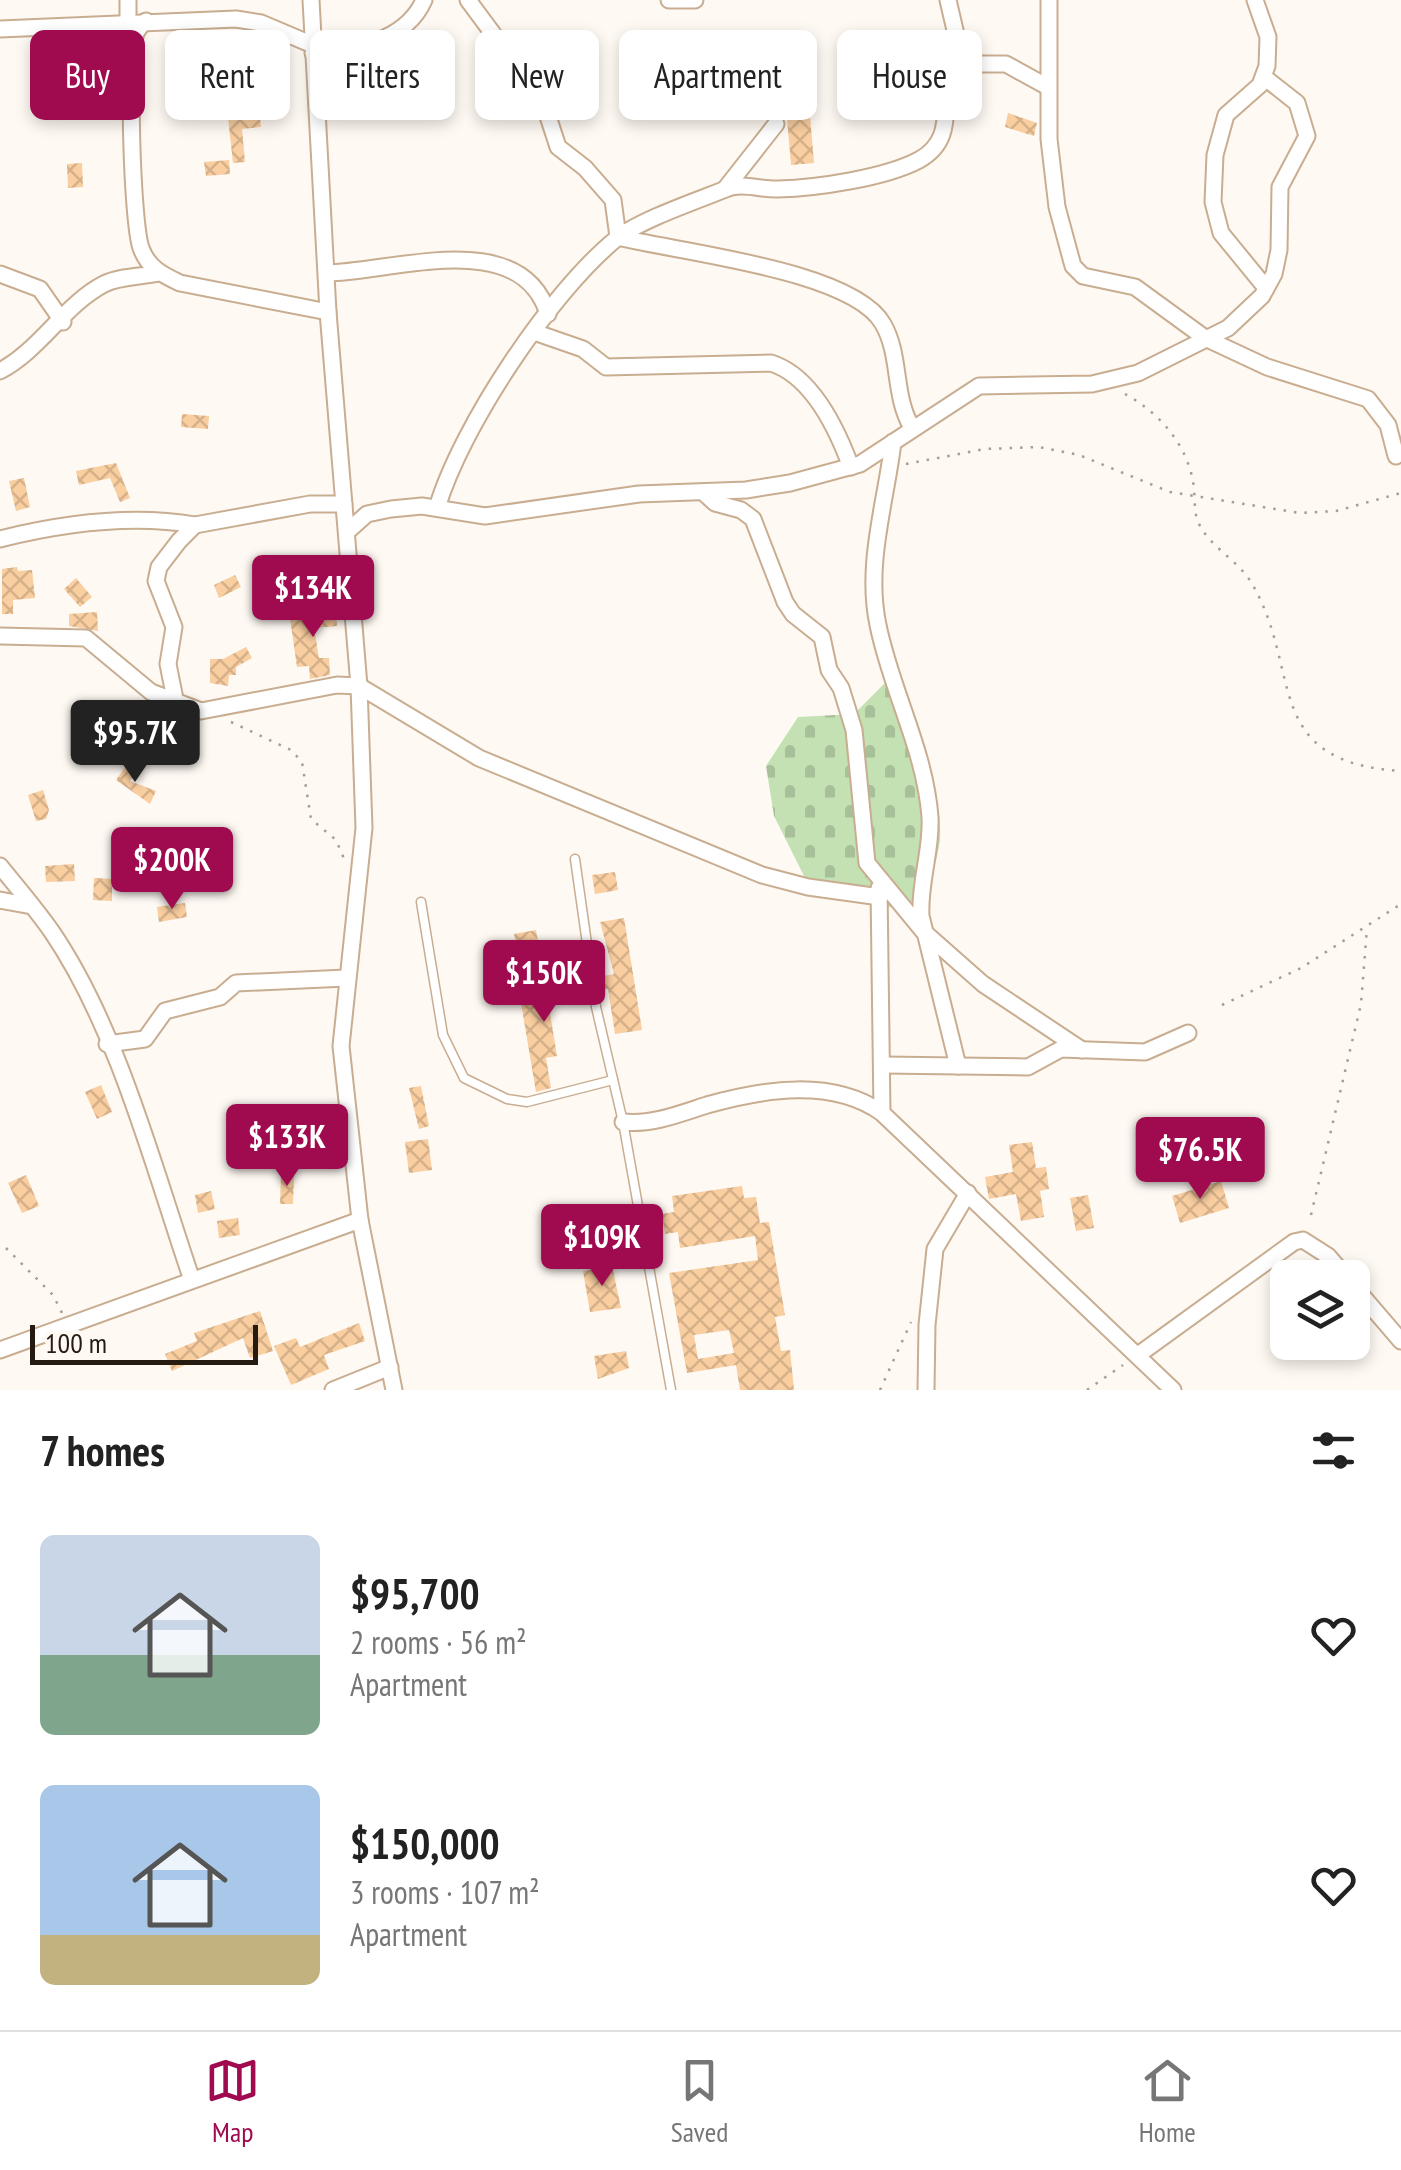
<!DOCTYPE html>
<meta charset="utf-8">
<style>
:root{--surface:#fff;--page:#f6f6f6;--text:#222;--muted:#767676;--line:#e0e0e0;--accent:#a00a4f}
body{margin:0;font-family:"PT Sans Narrow",sans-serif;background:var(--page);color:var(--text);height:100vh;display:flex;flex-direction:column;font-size:38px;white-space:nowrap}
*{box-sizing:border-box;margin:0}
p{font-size:32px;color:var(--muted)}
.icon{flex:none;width:55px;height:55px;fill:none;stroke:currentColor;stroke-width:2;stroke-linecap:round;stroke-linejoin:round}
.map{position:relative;height:1390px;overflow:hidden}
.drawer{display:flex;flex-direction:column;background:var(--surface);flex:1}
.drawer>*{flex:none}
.top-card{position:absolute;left:30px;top:30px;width:1342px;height:90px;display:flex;gap:20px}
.fabs{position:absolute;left:1270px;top:1260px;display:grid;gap:20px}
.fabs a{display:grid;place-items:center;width:100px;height:100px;border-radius:15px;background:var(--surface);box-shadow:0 5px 15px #0003;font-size:50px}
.scale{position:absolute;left:30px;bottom:25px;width:228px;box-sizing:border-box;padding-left:10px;border:5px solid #251b11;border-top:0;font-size:28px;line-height:35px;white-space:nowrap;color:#251b11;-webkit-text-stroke:8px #fff9f3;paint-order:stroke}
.price{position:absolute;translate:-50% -85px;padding:0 22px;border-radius:10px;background:var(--accent);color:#fff;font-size:32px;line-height:65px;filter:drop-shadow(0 2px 5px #0008)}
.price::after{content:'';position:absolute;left:50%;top:60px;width:30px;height:22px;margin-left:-15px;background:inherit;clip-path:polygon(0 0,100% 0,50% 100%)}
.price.current{background:#222;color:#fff}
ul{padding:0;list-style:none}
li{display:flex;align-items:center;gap:30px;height:250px;padding:0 40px}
li span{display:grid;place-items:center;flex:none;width:280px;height:200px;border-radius:15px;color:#555}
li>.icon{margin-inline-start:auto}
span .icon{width:120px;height:120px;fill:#fffc;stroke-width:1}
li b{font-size:42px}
h2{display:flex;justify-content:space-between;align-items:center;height:120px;padding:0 40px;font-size:42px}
.chip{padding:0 35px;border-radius:15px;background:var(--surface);box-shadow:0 5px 15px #0003;font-size:35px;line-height:90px}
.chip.current{background:var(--accent);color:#fff}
.menu{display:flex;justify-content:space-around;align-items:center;height:140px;border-top:2px solid var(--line);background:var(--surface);font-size:28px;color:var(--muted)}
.menu a{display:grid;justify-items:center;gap:5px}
.menu .current{color:var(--accent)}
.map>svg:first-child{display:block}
.cemetery{fill:url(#cemetery-stones)}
.building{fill:url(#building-cross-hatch);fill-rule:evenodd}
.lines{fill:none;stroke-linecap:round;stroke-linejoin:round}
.lane-casing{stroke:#c8ad91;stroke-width:11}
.street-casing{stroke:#c8ad91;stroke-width:19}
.path{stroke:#a59d96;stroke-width:2.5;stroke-dasharray:2.5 8;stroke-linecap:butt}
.lane{stroke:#fff;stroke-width:8}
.street{stroke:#fff;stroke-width:15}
</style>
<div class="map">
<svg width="1401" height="1390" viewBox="0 0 1401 1390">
<defs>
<pattern id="cemetery-stones" width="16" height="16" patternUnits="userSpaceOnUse" patternTransform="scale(2.5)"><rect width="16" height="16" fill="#c3e1b3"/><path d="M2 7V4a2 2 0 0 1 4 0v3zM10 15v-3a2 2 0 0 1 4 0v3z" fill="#a7c099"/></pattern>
<pattern id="building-cross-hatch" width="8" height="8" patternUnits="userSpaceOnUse" patternTransform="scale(2.5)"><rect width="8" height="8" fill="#f9cea0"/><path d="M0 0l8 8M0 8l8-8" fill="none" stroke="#d5b089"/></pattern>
</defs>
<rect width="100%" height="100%" fill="#fff9f3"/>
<path class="cemetery" d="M887,681C917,710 943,798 940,840C938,857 931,876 927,893L915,901L882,909L860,896L809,886L774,816L766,766L798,717L854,714Z"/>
<g class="building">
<polygon points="808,92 814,163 791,165 785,94"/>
<polygon points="259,105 261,127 242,129 245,162 233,163 227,108"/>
<polygon points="1008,113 1037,123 1034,136 1005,127"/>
<polygon points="229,160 230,174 206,176 204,162"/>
<polygon points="82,163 83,187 68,188 67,164"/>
<polygon points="182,414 209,416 208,429 181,427"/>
<polygon points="116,463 130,498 120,502 110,478 79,485 76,471"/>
<polygon points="24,478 30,507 16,511 9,481"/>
<polygon points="17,567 18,571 32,570 35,598 13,600 13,614 2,614 2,569"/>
<polygon points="235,575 241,587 219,598 214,585"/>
<polygon points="76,578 92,597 80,607 64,589"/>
<polygon points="335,601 337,626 314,628 319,658 329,658 330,675 310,679 309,666 297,667 290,618 323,613 322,602"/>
<polygon points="97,612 98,631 69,626 69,614"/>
<polygon points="246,647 252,658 236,667 236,675 229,675 228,686 210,683 210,659 223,659"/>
<polygon points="111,734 123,747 111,760 97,748"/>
<polygon points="126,766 136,772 130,781 156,791 150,804 116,780"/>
<polygon points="43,790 49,810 46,819 36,821 28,795"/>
<polygon points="180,862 207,864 206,884 179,882"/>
<polygon points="74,864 75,881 46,882 45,866"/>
<polygon points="615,872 618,890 595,894 592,875"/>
<polygon points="94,878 112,879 112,901 93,900"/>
<polygon points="185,903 187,917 159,922 157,907"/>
<polygon points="624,918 642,1030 615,1034 608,989 601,991 599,977 614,974 600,922"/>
<polygon points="536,930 542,965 520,969 514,934"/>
<polygon points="584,979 586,993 548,1001 557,1056 546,1058 551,1088 536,1092 519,991"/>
<polygon points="101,1085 112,1112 97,1119 85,1092"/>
<polygon points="421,1086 429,1126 419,1129 409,1088"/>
<polygon points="428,1139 432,1170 409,1173 405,1142"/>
<polygon points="1032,1142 1036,1168 1046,1167 1049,1189 1040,1191 1044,1217 1021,1221 1016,1194 989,1199 985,1177 1013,1172 1009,1145"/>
<polygon points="281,1174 294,1174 293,1204 280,1204"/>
<polygon points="26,1175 39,1206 22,1213 8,1183"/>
<polygon points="1221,1181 1229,1208 1180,1223 1172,1196"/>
<path d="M742,1186L744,1198L756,1197L760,1223L769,1222L785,1315L775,1317L781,1351L790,1350L794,1390H740L736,1365L687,1373L669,1273L758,1260L755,1236L680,1248L678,1232L665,1234L662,1214L674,1212L672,1196ZM729,1330L734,1353L698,1359L694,1335Z"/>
<polygon points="211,1191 215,1209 198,1213 195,1195"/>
<polygon points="1088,1195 1094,1228 1076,1231 1070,1198"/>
<polygon points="238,1218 240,1235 219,1238 217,1221"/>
<polygon points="606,1218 608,1232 578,1242 575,1222"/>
<polygon points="612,1266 621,1308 590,1312 583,1271"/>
<polygon points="260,1311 273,1351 250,1358 243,1338 172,1371 165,1354 197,1341 194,1333"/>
<polygon points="359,1323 365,1341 324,1355 329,1369 291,1385 274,1346 296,1338 300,1347"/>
<polygon points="626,1351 629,1368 598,1379 594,1356"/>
</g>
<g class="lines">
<g class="lane-casing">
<g id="lane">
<polyline points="575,859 596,1007 623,1122 671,1390"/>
<polyline points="421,902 443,1035 464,1078 507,1099 527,1102 613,1080"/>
</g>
</g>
<g class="street-casing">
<g id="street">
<polyline points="311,0 328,312 359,686 364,828 341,1046 360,1220 394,1390"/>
<path d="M468,0L543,101L558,147L585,168L613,200L618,237C677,252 853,270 883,324C901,355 893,394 911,426"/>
<polyline points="669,0 695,0"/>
<polyline points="948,0 958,43 973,61"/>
<polyline points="1049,0 1049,139 1057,207 1073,266 1083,276 1135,287 1205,338 1267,367 1368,399 1388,425 1396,456"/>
<polyline points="1255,0 1268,37 1267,66 1260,85 1226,115 1215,155 1213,202 1221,233 1266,288"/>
<path d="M146,21C141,25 139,27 136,33C127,58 132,223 141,248C148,268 163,275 180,283L328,312"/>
<polyline points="128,22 128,0"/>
<polyline points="0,29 236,19 261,23 313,45"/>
<path d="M313,53C354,49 405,43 424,0"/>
<polyline points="725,189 776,124"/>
<path d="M327,273C393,272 521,226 548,314"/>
<polyline points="0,274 40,289 63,322"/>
<path d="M534,332L583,349L606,367L771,363C812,376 837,429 851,467"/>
<path d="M0,371C41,349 64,305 104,284C120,276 141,277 159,273"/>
<path d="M893,442C886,502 865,564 878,625C891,690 925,750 930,817C932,850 919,882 921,916L958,1066"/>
<polyline points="703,492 715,503 741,510 753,519 785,602 793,614 822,637 829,670 841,688 854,730 867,863 923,931 983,984 1082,1050"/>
<path d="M437,508C461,427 550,293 616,239C640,220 696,201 726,189C741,182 762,190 778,189C817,188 885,178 919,160C966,134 929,85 962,64H1006L1046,86"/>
<polyline points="348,531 367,514 391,509 422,506 485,516 639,494 746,490 790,483 860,464 979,386 1092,384 1138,373 1228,328 1262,296 1274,274 1279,250 1280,187 1307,136 1297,103 1264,77"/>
<path d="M0,539C64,523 130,514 195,525"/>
<polyline points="0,636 86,638 151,692 201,711 337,685 359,686 479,758 762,875 808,887 880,897"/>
<polyline points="176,704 168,664 174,627 156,581 159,567 179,541 195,525 310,504 344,504"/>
<path d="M0,866C17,887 36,909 52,932C118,1029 154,1169 192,1280"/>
<polyline points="879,888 882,1113"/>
<polyline points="0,900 32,906"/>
<polyline points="107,1044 145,1039 165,1011 220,997 236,983 346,978"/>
<polyline points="883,1065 1028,1067 1061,1049 1145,1052 1188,1033"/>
<path d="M623,1122C652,1125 679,1114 707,1105C764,1089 832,1078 882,1113L1173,1390"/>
<polyline points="1352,1284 1401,1341"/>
<polyline points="0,1350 360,1220"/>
<polyline points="1138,1355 1294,1242 1303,1240 1328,1256 1347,1278"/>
<polyline points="333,1390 390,1367"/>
<polyline points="926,1390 927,1325 935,1249 968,1193"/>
</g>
</g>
<g class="path">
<path d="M1125,394C1160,413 1189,446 1194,488C1195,498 1194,509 1197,519C1206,545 1237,559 1251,582C1304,670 1259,762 1401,771"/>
<polyline points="906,464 985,449 1039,447 1079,455 1170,492 1300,513 1336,511 1401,493"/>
<polyline points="231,722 291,750 302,762 311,819 336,840 345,861"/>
<polyline points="1222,1005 1301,968 1401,904"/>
<polyline points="1311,1215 1361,1004 1367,928"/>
<polyline points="6,1248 53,1295 62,1313"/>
<polyline points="880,1390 911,1322"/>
<polyline points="1087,1390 1123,1365"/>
</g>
<use href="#lane" class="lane"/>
<use href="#street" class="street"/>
</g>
</svg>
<div class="fabs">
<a><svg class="icon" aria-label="layers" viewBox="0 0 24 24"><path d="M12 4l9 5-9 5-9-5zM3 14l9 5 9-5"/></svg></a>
</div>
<div class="scale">100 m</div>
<b class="price" style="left:313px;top:640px">$134K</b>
<b class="price current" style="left:135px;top:785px">$95.7K</b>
<b class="price" style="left:172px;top:912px">$200K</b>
<b class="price" style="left:544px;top:1025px">$150K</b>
<b class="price" style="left:287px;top:1189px">$133K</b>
<b class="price" style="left:1200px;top:1202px">$76.5K</b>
<b class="price" style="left:602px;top:1289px">$109K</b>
<div class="top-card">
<a class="chip current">Buy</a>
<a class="chip">Rent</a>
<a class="chip">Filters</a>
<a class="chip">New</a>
<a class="chip">Apartment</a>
<a class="chip">House</a>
</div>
</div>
<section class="drawer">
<h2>7 homes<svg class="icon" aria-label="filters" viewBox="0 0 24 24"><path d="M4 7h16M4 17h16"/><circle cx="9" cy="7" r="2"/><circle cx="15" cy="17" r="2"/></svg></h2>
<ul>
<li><span style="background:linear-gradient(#c9d6e8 60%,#7fa58c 0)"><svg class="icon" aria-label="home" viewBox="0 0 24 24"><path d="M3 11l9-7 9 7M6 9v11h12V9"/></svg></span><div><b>$95,700</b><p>2 rooms · 56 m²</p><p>Apartment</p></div><svg class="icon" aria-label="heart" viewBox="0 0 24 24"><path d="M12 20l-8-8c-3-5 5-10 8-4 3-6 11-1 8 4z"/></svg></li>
<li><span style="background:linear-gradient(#a9c7e8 75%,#c2b280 0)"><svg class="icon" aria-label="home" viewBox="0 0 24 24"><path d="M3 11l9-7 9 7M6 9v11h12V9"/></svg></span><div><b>$150,000</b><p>3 rooms · 107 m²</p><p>Apartment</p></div><svg class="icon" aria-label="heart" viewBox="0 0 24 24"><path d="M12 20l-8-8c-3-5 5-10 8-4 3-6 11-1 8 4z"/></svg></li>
</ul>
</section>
<nav class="menu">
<a class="current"><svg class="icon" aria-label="map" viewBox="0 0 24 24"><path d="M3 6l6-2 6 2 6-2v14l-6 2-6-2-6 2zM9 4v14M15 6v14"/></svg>Map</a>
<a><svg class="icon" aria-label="saved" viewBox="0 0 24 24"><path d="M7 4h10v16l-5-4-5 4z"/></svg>Saved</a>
<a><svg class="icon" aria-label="home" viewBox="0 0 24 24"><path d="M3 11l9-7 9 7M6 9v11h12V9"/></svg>Home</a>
</nav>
